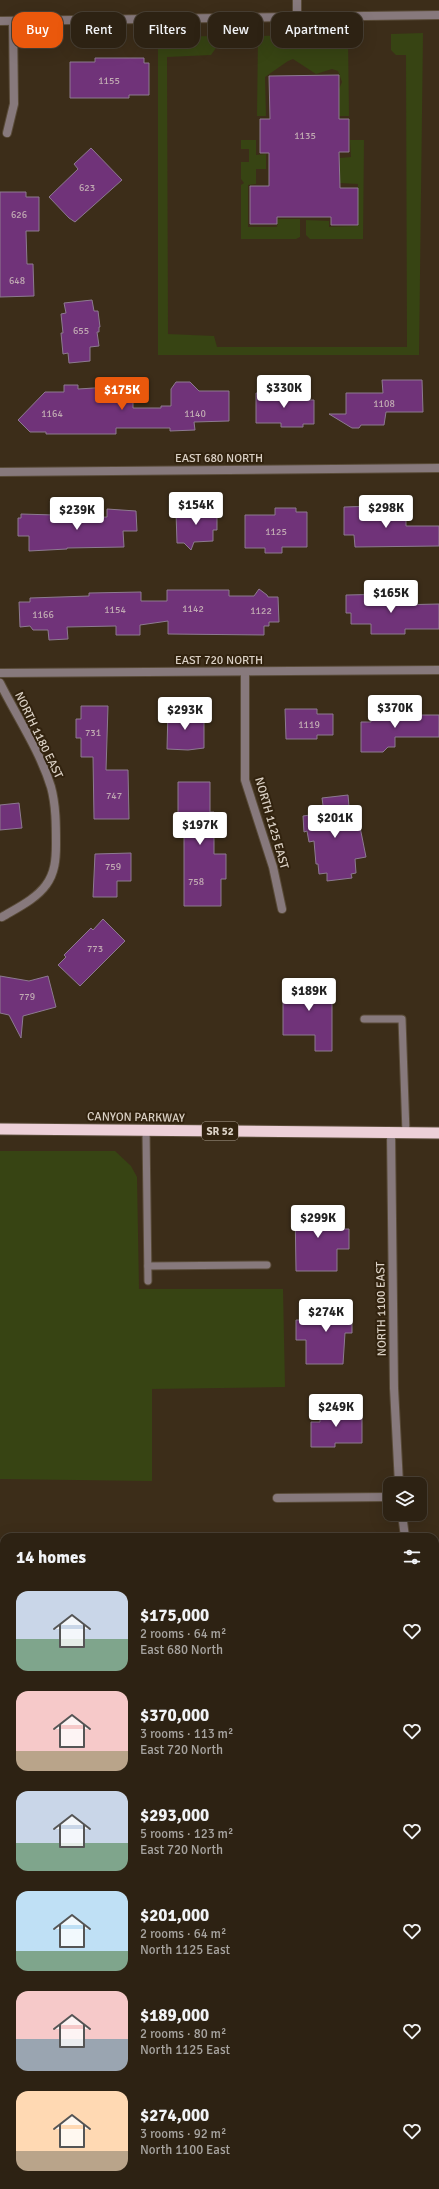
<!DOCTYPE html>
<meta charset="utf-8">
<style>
:root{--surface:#2d2213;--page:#392f21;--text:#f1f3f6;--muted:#a7a4a0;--line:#483f33;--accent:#ea580c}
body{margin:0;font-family:Signika,sans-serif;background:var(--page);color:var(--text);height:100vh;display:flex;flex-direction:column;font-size:15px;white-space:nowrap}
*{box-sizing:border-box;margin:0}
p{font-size:13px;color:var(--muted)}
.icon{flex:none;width:22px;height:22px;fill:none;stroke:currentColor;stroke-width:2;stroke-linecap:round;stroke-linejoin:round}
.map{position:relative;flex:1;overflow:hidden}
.side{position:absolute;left:0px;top:1533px;width:439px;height:656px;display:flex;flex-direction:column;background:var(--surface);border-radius:12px 12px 0 0;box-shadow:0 4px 16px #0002,0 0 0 1px var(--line)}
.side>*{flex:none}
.banner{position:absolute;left:12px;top:12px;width:415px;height:36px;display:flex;gap:8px}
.controls{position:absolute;left:383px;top:1477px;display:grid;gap:8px}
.controls a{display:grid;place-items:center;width:44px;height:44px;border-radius:8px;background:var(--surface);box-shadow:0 4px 16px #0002,0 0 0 1px var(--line);font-size:20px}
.price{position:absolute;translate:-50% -34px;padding:0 9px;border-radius:4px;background:#fff;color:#222;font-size:13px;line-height:26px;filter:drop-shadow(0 1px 2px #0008)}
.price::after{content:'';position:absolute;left:50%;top:24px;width:12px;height:9px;margin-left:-6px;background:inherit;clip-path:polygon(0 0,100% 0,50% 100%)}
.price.active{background:var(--accent);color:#fff}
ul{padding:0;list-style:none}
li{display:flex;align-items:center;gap:12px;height:100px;padding:0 16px}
li span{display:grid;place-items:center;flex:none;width:112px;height:80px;border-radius:12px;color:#555}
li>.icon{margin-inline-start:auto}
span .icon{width:48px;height:48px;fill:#fffc;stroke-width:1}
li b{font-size:17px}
h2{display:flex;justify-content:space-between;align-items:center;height:48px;padding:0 16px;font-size:17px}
.chip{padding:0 14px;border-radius:12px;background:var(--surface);box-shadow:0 4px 16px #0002,0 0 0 1px var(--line);font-size:14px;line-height:36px}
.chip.active{background:var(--accent);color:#fff}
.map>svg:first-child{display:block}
.green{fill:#374413}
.building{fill:#703379;stroke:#8d7a90}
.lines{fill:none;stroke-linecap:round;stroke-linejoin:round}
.service-casing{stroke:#594b38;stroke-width:9}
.minor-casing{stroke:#594b38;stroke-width:10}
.tertiary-casing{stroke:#594b38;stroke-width:10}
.trunk-casing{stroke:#594b38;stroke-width:13}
.service{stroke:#87797c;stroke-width:7}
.minor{stroke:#87797c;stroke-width:8}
.tertiary{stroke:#87797c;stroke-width:8}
.trunk{stroke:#edd0d8;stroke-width:11}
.labels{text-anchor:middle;stroke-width:4;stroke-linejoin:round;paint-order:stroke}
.number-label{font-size:10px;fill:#c0aab2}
.shield{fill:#32230f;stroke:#a89d8e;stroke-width:1}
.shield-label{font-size:11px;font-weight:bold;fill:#dbd1c5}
.street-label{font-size:12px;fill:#dbd1c5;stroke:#32230f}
</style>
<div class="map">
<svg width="439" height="2189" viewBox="0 0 439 2189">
<rect width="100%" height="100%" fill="#3c2d19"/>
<g class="green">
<polygon points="423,33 419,355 158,355 158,37 216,36 216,48 211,55 167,57 168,334 214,336 217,347 407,347 406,55 396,55 391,50 391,34"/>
<polygon points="346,34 348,36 349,116 339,116 339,89 342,82 338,71 332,69 316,74 293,59 288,61 265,77 266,116 257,116 258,36"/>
<polygon points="241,140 256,140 256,155 266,154 266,169 256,169 256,184 248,185 248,227 277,227 278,219 300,219 300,237 296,239 241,239 241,185 244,183 241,179 241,162 249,162 249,149 241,149"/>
<polygon points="350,140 364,140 363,239 310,239 306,235 306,220 329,221 329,227 358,226 358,184 340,183 340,158 351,157"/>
<polygon points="0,1151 115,1151 131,1166 137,1177 139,1289 283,1289 285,1387 152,1389 152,1481 0,1479"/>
<polygon points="0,1970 4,1970 4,2185 34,2185 26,2189 0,2189"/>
</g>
<g class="building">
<polygon points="95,58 144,58 144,63 149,63 149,95 129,95 129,98 70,98 70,62 95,62"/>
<polygon points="339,75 339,119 349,119 349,152 339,152 340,188 358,188 358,225 331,225 331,217 277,217 277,224 250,224 250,186 269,186 269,153 260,153 260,119 270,119 269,76"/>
<polygon points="91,148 122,180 75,222 69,218 49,197 78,169 74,164"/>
<polygon points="0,192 26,192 26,197 39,197 39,231 26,231 27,264 33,264 34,296 0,297"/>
<polygon points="92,300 94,311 98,311 100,327 99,327 99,332 97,332 99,346 90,347 90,361 69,363 68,353 63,354 61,333 63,333 61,314 66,313 64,303"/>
<polygon points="382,380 422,380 423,412 386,412 384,425 361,425 359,428 352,428 329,414 346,414 346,393 383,393"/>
<polygon points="176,382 190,382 199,391 229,391 229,421 194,422 195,430 170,431 170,428 116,428 116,434 46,434 46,432 30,432 18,420 45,392 64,392 64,385 78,385 78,389 110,387 110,393 133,393 133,408 161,408 161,406 171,406 171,389"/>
<polygon points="273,391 301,393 301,400 314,400 314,424 303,424 303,427 281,427 281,423 256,423 256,393 273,393"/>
<polygon points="375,506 375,514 406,513 406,526 439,526 439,546 355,547 354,535 344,535 344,507"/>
<polygon points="275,508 296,508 296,512 307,512 307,547 282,547 282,553 265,553 265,548 245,548 245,515 275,515"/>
<polygon points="107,509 136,511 137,531 123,531 124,547 67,548 67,549 29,551 29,536 18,536 18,518 21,518 21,514 54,515 54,517 63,518 107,517"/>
<polygon points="192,509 217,510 217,530 213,530 213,541 194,542 191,550 184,543 177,543 176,512 192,512"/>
<polygon points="259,589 267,595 268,597 278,597 279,622 269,622 269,626 264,626 264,635 168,634 168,621 140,625 140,635 116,635 116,626 67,627 68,639 49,640 48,630 33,630 30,626 20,627 19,602 30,602 30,598 89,596 89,593 141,592 141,601 167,601 167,590 229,590 229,596 254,596"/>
<polygon points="394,594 394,605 439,604 439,629 405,629 405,634 371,634 371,624 351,624 351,613 346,613 346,595"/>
<polygon points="81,706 108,706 106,770 128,770 129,819 94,819 93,757 81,757 81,738 76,738 76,719 81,719"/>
<polygon points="375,707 395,707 395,715 439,715 439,737 395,737 395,747 388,747 383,752 361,752 361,722 371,722 371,717 375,717"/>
<polygon points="189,709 190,718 204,719 204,748 188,750 167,749 168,710"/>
<polygon points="285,709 317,709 317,714 333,714 333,735 317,735 317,739 286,739"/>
<polygon points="178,782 210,782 210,812 214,812 214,854 226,854 226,879 221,879 221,906 184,906 184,833 178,833"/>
<polygon points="348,795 351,829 360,827 366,857 355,859 356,873 351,874 352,878 327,881 327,873 319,874 318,864 316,864 314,841 309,842 307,831 304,832 303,816 324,813 322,798"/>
<polygon points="19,803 22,828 0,830 0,805"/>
<polygon points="131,853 131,881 117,881 117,897 93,897 95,854"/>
<polygon points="103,919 125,941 80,986 58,965 66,957 64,955 91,928 93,930"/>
<polygon points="0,976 29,981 48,976 56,1007 23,1016 21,1038 9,1015 0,1013"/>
<polygon points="283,983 332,983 332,1051 315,1051 315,1035 283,1035"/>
<polygon points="337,1206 337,1229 349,1229 349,1249 337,1249 337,1271 296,1271 295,1207"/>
<polygon points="352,1302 352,1333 345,1333 343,1364 306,1364 306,1340 296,1340 296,1320 302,1320 302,1313 321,1310 321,1303"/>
<polygon points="320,1409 353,1409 353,1417 362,1417 362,1443 335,1443 335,1447 311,1447 311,1422 320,1422"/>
</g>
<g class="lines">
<g class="service-casing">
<g id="service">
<polyline points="364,1019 402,1019 406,1133"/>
<polyline points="146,1131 148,1281"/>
<polyline points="148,1266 267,1265"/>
</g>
</g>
<g class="minor-casing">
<g id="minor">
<polyline points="297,0 297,16"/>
<polyline points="0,21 439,15"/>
<polyline points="7,133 14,104 13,21"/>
<polyline points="0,472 439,468"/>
<polyline points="245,672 245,780 273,867 282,909"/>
<polyline points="0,673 439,670"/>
<path d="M0,683C17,717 40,751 51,787C56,805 56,826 56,844C56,859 55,873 46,885C36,899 17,908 2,917"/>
<polyline points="277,1498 390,1497"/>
<polyline points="435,1719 439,1719"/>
<polyline points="435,1949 439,1949"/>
<polyline points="435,2185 439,2185"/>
<polyline points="115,2189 156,2187 364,2185"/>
</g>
</g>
<g class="tertiary-casing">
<g id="tertiary">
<polyline points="391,1133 394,1388 399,1484"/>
<polyline points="402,1514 405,1537"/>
<polyline points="419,2185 419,2189"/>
</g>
</g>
<g class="trunk-casing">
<polyline id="trunk" points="0,1129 439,1133"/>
</g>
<use href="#service" class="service"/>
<use href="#minor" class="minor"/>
<use href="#tertiary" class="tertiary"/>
<use href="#trunk" class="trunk"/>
</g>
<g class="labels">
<g class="number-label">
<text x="109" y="84">1155</text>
<text x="305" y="139">1135</text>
<text x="87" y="191">623</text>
<text x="19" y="218">626</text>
<text x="17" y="284">648</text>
<text x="81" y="334">655</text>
<text x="384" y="407">1108</text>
<text x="52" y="417">1164</text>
<text x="195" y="417">1140</text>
<text x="276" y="535">1125</text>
<text x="193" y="612">1142</text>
<text x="115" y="613">1154</text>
<text x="261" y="614">1122</text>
<text x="43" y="618">1166</text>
<text x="309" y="728">1119</text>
<text x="93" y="736">731</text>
<text x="114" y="799">747</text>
<text x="113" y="870">759</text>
<text x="196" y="885">758</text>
<text x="95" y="952">773</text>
<text x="27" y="1000">779</text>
</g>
<rect class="shield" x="202" y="1122" width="36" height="18" rx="3"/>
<g class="shield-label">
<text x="220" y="1135">SR 52</text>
</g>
<g class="street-label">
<text x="219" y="462">EAST 680 NORTH</text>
<text x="219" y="664">EAST 720 NORTH</text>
<text transform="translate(39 735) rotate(64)" y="4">NORTH 1180 EAST</text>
<text transform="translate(272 823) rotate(74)" y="4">NORTH 1125 EAST</text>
<text transform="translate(136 1117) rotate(1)" y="4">CANYON PARKWAY</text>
<text transform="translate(381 1309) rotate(-91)" y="4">NORTH 1100 EAST</text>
</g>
</g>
</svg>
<div class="controls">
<a><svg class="icon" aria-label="layers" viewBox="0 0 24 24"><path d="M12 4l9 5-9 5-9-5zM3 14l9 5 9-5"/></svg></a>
</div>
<b class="price" style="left:284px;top:409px">$330K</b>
<b class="price active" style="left:122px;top:411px">$175K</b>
<b class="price" style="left:196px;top:526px">$154K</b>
<b class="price" style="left:386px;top:529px">$298K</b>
<b class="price" style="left:77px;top:531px">$239K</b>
<b class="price" style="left:391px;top:614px">$165K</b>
<b class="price" style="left:395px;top:729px">$370K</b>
<b class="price" style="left:185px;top:731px">$293K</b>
<b class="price" style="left:335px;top:839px">$201K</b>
<b class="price" style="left:200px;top:846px">$197K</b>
<b class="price" style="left:309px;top:1012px">$189K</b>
<b class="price" style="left:318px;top:1239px">$299K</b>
<b class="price" style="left:326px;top:1333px">$274K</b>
<b class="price" style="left:336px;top:1428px">$249K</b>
<div class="banner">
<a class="chip active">Buy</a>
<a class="chip">Rent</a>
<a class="chip">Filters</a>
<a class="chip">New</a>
<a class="chip">Apartment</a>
</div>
<section class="side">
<h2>14 homes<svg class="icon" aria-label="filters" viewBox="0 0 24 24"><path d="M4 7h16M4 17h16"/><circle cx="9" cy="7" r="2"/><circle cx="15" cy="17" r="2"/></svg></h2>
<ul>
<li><span style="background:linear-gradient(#c9d6e8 60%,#7fa58c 0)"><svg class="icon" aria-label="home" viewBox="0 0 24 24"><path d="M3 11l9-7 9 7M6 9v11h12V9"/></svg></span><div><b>$175,000</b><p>2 rooms · 64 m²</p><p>East 680 North</p></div><svg class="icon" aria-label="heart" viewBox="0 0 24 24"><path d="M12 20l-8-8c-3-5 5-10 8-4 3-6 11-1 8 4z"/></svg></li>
<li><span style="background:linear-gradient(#f6c9c9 75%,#b9a48a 0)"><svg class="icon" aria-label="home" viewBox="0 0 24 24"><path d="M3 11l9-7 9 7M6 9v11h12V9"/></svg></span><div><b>$370,000</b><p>3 rooms · 113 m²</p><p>East 720 North</p></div><svg class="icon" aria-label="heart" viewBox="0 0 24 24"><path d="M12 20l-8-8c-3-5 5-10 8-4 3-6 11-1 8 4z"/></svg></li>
<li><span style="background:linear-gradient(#c9d6e8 65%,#7fa58c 0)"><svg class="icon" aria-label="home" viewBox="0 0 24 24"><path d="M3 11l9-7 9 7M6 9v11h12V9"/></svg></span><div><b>$293,000</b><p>5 rooms · 123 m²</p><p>East 720 North</p></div><svg class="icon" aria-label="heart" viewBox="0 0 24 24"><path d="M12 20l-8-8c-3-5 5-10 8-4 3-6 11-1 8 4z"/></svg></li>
<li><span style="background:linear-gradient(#bfe0f5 75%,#7fa58c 0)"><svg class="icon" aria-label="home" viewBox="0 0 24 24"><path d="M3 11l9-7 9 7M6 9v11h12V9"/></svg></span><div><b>$201,000</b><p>2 rooms · 64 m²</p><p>North 1125 East</p></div><svg class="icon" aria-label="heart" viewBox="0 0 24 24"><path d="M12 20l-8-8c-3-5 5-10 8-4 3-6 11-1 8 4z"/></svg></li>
<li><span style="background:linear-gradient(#f6c9c9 60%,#9aa5b1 0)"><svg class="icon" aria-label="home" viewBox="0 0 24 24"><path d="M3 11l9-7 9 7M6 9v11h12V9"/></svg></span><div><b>$189,000</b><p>2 rooms · 80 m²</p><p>North 1125 East</p></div><svg class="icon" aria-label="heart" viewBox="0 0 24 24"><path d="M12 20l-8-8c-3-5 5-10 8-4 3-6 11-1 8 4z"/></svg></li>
<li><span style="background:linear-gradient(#ffd9b3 75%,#b9a48a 0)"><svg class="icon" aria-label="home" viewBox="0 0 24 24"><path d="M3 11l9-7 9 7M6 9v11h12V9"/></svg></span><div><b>$274,000</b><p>3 rooms · 92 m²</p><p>North 1100 East</p></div><svg class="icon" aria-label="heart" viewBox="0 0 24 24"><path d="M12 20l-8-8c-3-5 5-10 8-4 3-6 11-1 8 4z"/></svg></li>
</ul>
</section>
</div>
